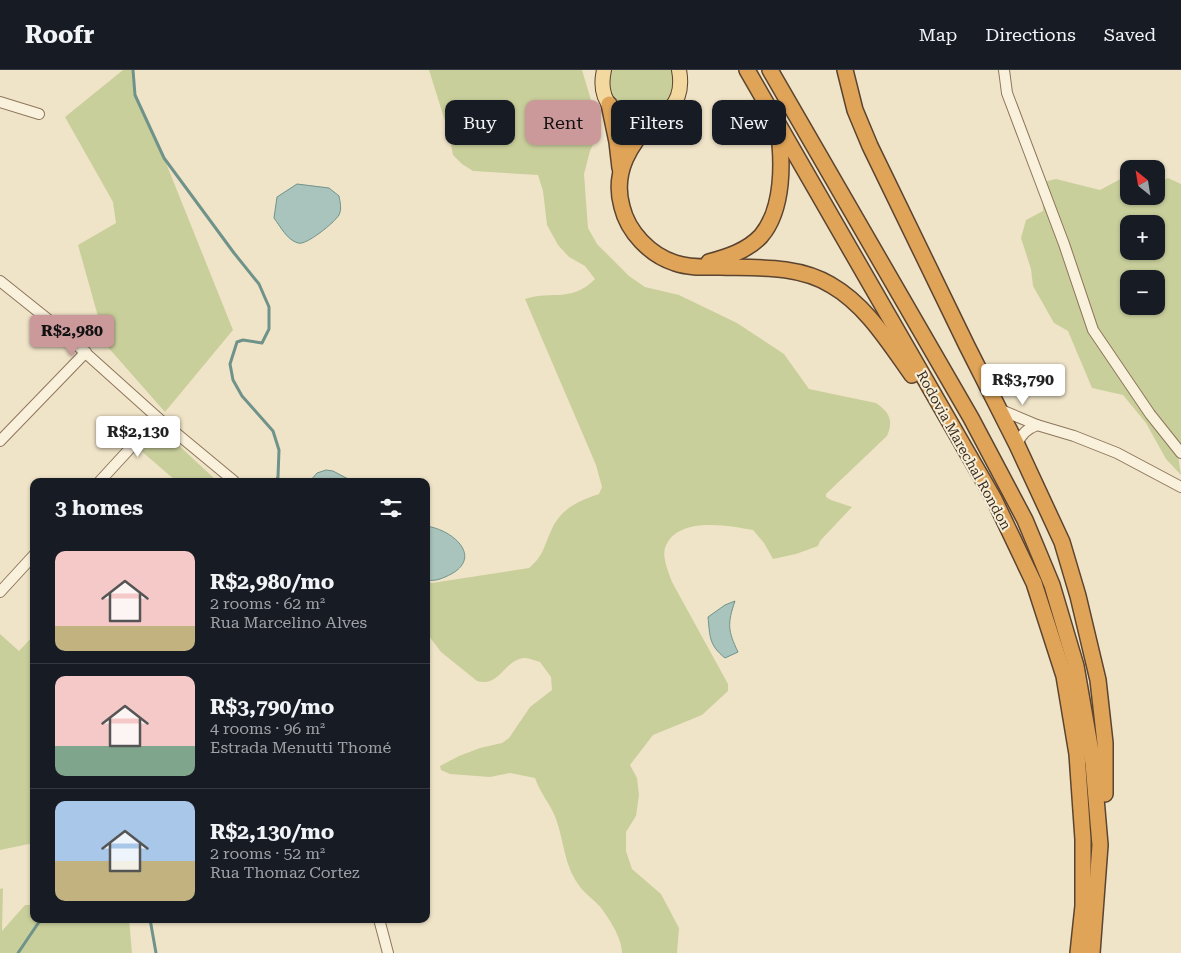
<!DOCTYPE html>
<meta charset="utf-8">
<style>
:root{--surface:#171b24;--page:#20242c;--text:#f1f3f6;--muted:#9ea1a6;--line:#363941;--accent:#cc999b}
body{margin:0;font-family:"Roboto Serif",serif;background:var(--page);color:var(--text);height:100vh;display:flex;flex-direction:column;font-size:19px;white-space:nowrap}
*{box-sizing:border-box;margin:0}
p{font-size:16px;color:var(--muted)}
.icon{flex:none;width:28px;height:28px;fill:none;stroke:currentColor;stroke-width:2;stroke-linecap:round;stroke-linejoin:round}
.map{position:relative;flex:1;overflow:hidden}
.panel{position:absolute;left:30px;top:408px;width:400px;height:445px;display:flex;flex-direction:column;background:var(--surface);border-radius:10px;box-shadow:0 1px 4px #0004}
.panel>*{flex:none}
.hud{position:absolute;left:445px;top:30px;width:475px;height:45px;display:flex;gap:10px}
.needle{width:32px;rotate:330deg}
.controls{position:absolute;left:1120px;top:90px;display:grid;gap:10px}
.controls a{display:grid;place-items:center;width:45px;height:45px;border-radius:10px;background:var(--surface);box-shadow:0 1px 4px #0004;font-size:25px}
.price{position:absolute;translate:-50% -42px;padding:0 11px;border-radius:5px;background:#fff;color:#222;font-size:16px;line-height:32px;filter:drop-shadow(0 1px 2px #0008)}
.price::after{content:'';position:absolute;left:50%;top:30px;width:15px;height:11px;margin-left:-8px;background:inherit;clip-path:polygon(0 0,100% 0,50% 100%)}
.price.active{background:var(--accent);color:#111}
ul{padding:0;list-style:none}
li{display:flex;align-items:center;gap:15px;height:125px;padding:0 25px}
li+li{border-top:1px solid var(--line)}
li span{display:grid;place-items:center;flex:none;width:140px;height:100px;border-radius:10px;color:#555}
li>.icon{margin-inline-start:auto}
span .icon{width:60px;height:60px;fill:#fffc;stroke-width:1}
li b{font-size:21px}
h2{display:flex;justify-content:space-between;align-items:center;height:60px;padding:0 25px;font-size:21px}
.chip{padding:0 18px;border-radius:10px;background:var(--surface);box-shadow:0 1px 4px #0004;font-size:18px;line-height:45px}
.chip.active{background:var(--accent);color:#111}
header{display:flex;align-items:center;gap:30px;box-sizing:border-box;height:70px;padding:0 25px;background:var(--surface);border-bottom:1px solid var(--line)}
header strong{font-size:24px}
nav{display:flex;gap:28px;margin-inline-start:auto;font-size:18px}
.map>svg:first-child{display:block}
.green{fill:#c9cf9b;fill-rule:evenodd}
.water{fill:#a9c4bc;stroke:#6f938a}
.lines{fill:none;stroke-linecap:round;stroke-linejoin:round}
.stream{stroke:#6f938a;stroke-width:3}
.minor-casing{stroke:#8d765c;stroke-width:12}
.major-casing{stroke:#5b4430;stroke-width:16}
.highway-casing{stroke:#5b4430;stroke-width:18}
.minor{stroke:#faf1dc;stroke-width:10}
.major{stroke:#f3d9a0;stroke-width:14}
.highway{stroke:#e0a458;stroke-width:15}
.labels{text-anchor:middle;stroke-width:4;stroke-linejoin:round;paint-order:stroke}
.street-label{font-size:14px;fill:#3d2e20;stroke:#f7eed8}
</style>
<header>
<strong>Roofr</strong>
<nav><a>Map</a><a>Directions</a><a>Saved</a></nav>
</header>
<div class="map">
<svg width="1181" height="883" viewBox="0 0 1181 883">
<rect width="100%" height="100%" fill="#f0e4c8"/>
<g class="green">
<polygon points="123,0 133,0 135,25 164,88 233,260 165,342 106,275 78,175 116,153 113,132 65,47"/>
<path d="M429,0H582L600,60L590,81L584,104L588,158L597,174L629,206L645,217L679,225L737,253L784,284L809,319L876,333C889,342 894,350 887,366L826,424V427L831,430L852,437L820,471L818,476L796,484L773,489L764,473L753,460C727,455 676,446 665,478C662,488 669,503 672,512L728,614V621L702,645L653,665L630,695L637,708L639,725L636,746L626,762V781L632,799L661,824L679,858L677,883H622C622,870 612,853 604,842C597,831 585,825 578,814C564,794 564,771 556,749C551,735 540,723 535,708L510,703L490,707L450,704L441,700L440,696L459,686L480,678L502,673L509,668L530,637L552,620L551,607L540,592C536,591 529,588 525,588C504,589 500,618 477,611L441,582L426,562V512L432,513L529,498C544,485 543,478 551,461C560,439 578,431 599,424L602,417L596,395L525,229C553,220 571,233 595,209L585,196L569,187L558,175L547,155L543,121L538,105L473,101L462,94L453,85L449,64Z"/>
<path d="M610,0H673C675,7 674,12 672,19C666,52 618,52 610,23C608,17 610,7 610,0Z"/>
<path d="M1128,105L1129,126H1156V113L1168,108L1181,114V379L1178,385L1181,405L1166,389L1146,353L1123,325L1092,318L1068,261L1054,253L1033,216L1031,199L1021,168L1026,150L1043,141L1042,119L1047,111L1056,109L1100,120ZM1129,154H1156V181H1129ZM1129,209H1156V236H1129Z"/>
<polygon points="159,357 217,411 176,411 139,379"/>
<polygon points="0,564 19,581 34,565 34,773 0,780"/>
<polygon points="3,818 2,861 25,835 34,835 34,849 129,849 132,883 0,883 0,819"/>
</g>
<g class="water">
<path d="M297,114L329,118L339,126C340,132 342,139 339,145C335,152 306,176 298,173C287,170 280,156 274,148L277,127Z"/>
<polygon points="326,400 333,401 352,411 310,411 317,403"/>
<path d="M426,456C455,460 486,490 445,507C438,510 434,511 426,510Z"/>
<path d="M735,531C727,554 728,561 738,582L725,588C709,575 710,567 708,547L725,535Z"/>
</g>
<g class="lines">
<g class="stream">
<polyline points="133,0 135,25 164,88 234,183 259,214 269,237 269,259 262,273 243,270 237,272 230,294 233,310 242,326 273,361 279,380 278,407 276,411"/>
<polyline points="150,849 156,883"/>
<polyline points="18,883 41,849"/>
</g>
<g class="minor-casing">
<g id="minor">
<polyline points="1004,0 1007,23 1064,174 1093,260 1150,344 1181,383"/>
<polyline points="0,32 39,44"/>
<polyline points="0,211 50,251 158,348 234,411"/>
<polyline points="999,339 1037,355 1074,366 1117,383 1181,417"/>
<polyline points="0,371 86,282"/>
<path d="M1017,375C1021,364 1027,359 1037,355"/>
<polyline points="100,411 158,348"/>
<polyline points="0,522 34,485"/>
<polyline points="379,849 388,883"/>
</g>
</g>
<g class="major-casing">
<path id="major" d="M604,0C589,66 692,68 679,0"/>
</g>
<g class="highway-casing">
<g id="highway">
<polyline points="747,0 994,429 1034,513 1064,606 1077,684 1083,769 1083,836 1078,883"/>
<polyline points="770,0 971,348 1025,450 1052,515 1076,596 1093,693 1100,775 1092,883"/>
<polyline points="845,0 855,40 870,76 967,276 1017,375 1062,472 1078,526 1098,610 1105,673 1105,724"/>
<polyline points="609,34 617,72 620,98"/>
<path d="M654,49C630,74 612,102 622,137C628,162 650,185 675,193C689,198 705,197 720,197C757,198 798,195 831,215C866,235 889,273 912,305"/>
<path d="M709,192C727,187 747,181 761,166C784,139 783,91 778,57"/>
</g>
</g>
<use href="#minor" class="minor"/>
<use href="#major" class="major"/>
<use href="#highway" class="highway"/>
</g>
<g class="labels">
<g class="street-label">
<text transform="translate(964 380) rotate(61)" y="5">Rodovia Marechal Rondon</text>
</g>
</g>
</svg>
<div class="controls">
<a><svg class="needle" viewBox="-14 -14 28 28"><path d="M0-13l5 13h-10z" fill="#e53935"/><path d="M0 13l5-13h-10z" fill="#9ea1a6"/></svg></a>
<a>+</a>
<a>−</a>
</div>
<b class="price active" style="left:72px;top:287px">R$2,980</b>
<b class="price" style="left:1023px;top:336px">R$3,790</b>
<b class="price" style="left:138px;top:388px">R$2,130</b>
<div class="hud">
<a class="chip">Buy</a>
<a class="chip active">Rent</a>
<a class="chip">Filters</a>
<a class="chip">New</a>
</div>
<section class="panel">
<h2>3 homes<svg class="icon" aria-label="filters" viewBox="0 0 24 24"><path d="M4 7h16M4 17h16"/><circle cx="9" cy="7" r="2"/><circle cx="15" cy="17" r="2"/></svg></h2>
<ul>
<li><span style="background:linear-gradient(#f6c9c9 75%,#c2b280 0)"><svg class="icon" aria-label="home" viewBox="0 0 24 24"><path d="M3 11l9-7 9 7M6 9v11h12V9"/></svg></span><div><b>R$2,980/mo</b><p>2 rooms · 62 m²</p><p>Rua Marcelino Alves</p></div></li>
<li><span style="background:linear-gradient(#f6c9c9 70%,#7fa58c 0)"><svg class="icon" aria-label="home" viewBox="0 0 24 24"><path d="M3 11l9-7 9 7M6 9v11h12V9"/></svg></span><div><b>R$3,790/mo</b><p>4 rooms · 96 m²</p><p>Estrada Menutti Thomé</p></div></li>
<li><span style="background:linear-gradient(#a9c7e8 60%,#c2b280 0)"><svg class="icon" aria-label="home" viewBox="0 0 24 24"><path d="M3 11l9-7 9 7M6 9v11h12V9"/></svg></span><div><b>R$2,130/mo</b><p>2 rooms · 52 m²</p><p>Rua Thomaz Cortez</p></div></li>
</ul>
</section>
</div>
